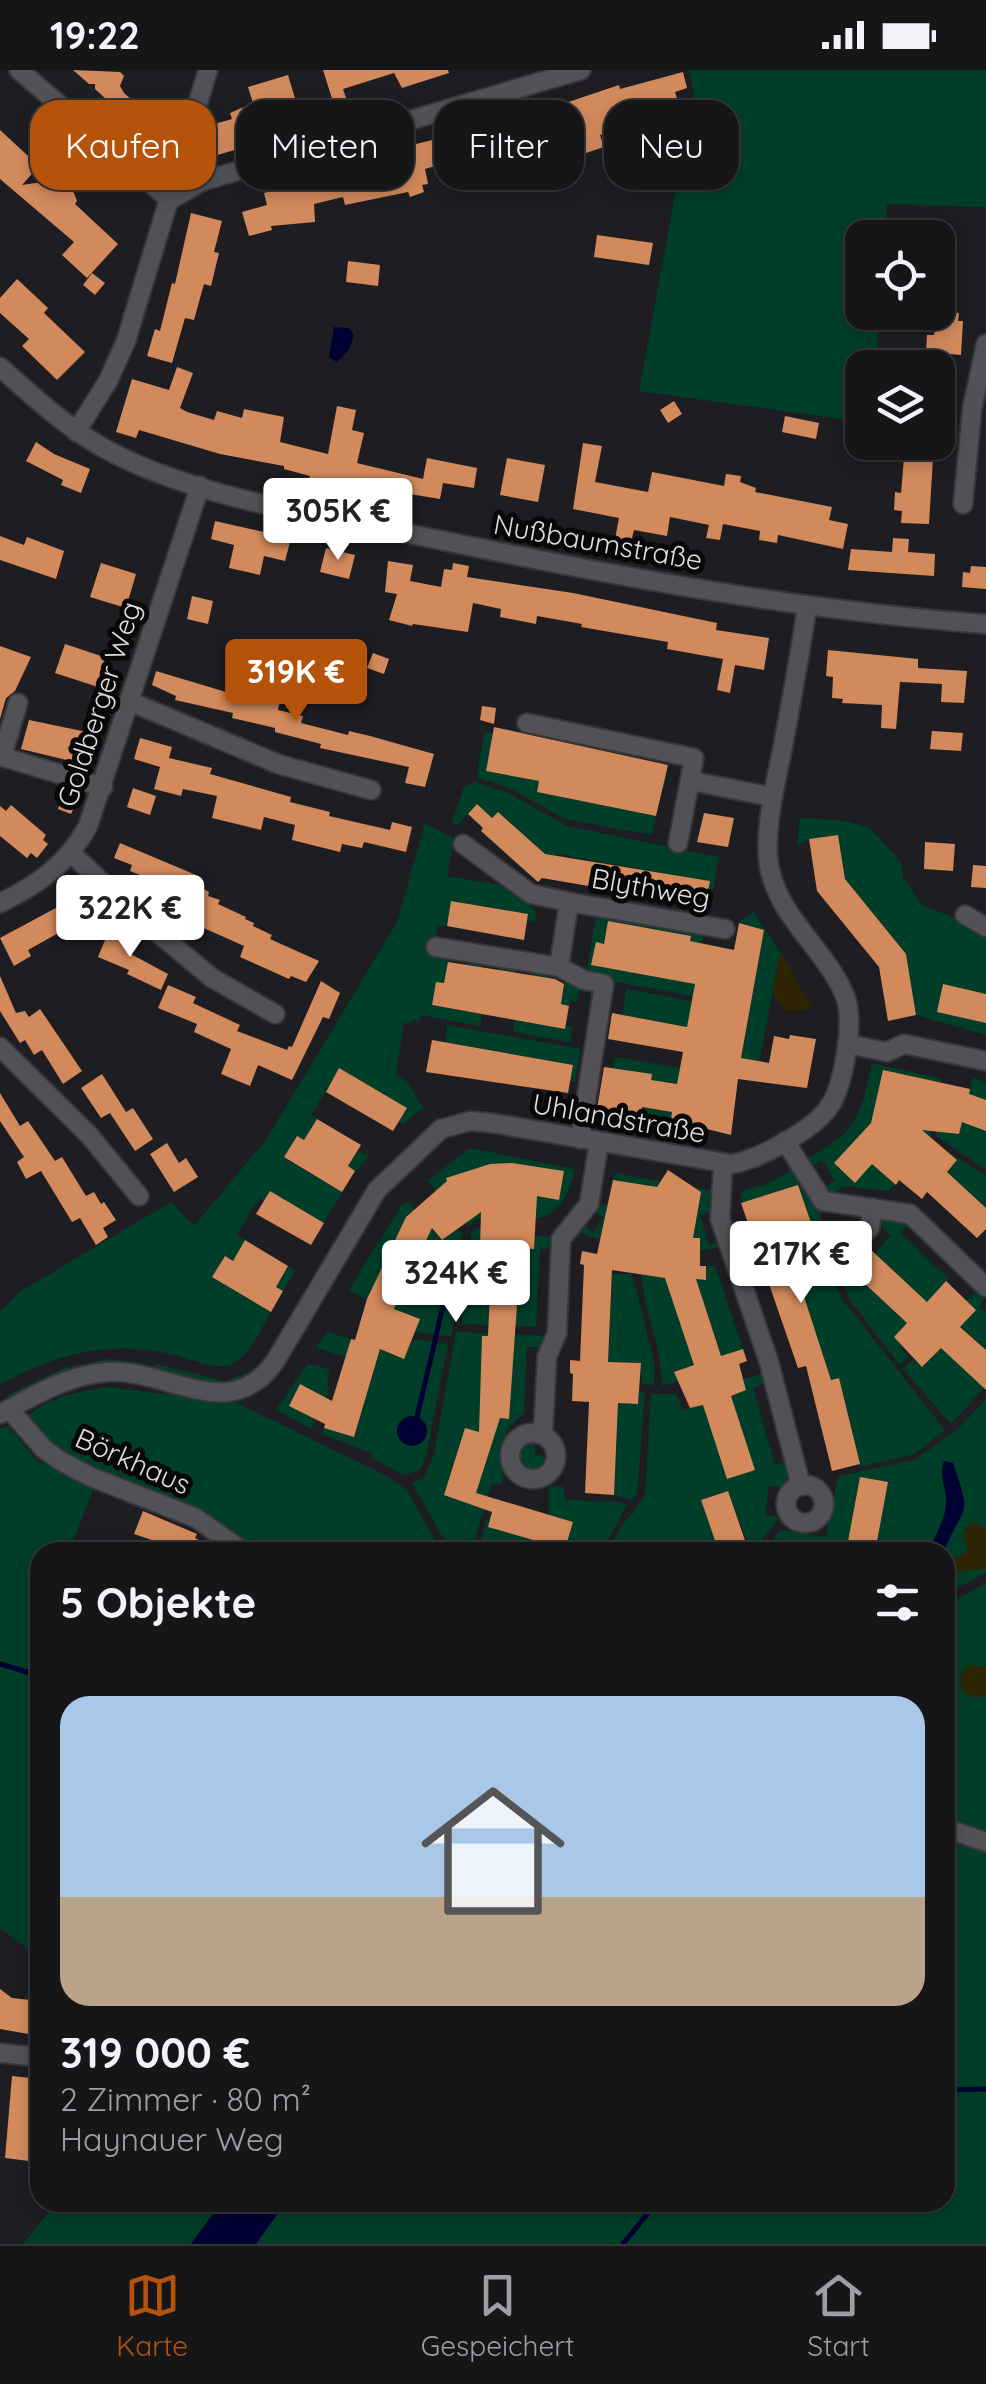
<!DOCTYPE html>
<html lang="de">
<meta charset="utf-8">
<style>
:root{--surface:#161619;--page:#1f1f22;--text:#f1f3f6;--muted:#9e9fa2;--line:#353538;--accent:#b45309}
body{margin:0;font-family:Quicksand,sans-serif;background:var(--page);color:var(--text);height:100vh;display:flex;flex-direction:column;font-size:38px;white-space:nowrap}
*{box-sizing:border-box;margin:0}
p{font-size:32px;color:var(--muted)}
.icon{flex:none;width:55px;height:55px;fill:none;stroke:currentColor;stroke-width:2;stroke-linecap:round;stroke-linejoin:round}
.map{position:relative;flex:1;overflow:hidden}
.side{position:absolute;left:30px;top:1472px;width:925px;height:670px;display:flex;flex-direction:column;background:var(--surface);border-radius:30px;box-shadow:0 5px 15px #0003,0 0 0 2px var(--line)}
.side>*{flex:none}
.guide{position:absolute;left:30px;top:30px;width:928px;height:90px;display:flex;gap:20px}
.controls{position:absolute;left:845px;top:150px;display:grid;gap:20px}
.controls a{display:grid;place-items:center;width:110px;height:110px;border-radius:20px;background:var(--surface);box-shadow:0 5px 15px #0003,0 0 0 2px var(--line);font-size:50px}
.price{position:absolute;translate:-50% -85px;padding:0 22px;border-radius:10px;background:#fff;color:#222;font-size:32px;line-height:65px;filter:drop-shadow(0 2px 5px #0008)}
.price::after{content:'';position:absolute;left:50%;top:60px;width:30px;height:22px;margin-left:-15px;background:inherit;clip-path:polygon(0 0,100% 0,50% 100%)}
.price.selected{background:var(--accent);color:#fff}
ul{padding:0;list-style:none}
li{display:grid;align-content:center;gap:20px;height:530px;padding:0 30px}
li span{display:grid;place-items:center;height:310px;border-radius:30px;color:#555}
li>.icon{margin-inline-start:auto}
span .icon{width:180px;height:180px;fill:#fffc;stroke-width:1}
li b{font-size:42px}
h2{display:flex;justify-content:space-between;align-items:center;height:120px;padding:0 30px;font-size:42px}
.pill{padding:0 35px;border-radius:30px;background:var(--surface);box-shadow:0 5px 15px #0003,0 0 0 2px var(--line);font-size:35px;line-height:90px}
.pill.selected{background:var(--accent);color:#fff}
.status{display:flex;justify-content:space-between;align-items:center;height:70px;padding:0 50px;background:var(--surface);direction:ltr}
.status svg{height:28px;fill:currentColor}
.tabs{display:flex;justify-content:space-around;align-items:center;height:140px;border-top:2px solid var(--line);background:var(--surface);font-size:28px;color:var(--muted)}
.tabs a{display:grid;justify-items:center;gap:5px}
.tabs .selected{color:var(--accent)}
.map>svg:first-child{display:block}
.green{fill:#003e29}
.sand{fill:#2d2504}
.water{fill:#003}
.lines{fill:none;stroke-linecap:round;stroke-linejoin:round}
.stream{stroke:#003;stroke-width:5}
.building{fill:#d2895c}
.minor-casing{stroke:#37373a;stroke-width:22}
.minor{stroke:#525256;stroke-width:18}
.labels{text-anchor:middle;stroke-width:10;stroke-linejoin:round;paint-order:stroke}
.street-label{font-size:28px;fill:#dfdfe2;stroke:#080809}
</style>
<div class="status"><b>19:22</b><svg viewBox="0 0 49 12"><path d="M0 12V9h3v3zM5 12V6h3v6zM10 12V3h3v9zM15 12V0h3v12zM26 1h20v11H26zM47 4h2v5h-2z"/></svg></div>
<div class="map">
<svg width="986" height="2174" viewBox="0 0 986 2174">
<rect width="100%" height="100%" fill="#1e1d21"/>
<g class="green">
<polygon points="689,0 986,0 986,137 887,134 884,167 862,168 862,242 879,243 876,297 862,298 862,352 639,321 694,22"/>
<polygon points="484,662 538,672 538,678 667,702 664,719 616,710 491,673 486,701 539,708 537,722 656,746 652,765 565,749 509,718 477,707"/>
<polygon points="475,712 508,723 567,756 719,787 711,830 706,829 709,811 557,784 555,790 550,789 498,742 492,748 477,734 457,755 452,752 464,717"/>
<polygon points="800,748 846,751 869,757 901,792 903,808 923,836 964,851 986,865 986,965 916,945 906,884 845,809 838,765 809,769 797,776"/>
<path d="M425,753L454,769L447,806L508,816L537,843L534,852L527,850L528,844L452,831L446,857L438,856L432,885L449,889L447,901L463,904L466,892L482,894L480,907L496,910L499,897L515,900L513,913L530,915L532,903L548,906L546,919L562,922L565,909L580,918L577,932L571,930L569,936L436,912L432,935L482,944L480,956L421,945L420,951L412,949L411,953H404L396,1004L407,1012L423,1038L403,1054L399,1051L406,1038L339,999L311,1045L317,1049L310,1061L369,1086L355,1101L296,1066L284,1088L342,1122L324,1153L270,1121L264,1131L259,1128L239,1161L237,1165L245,1170L239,1182L281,1207L289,1196L295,1201L283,1221L224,1187L213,1207L271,1242C260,1260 250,1287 230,1295C213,1300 187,1287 170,1284C108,1270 54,1284 0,1315V1242L21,1221L171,1132L194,1156L265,1071L397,852Z"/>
<polygon points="753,842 782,885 779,887 757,1005 739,1000 764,861 739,852"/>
<polygon points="596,844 704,864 694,926 586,907"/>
<polygon points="626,919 692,931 685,970 683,956 622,945"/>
<polygon points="515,950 564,959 566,955 572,957 570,972 513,962"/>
<polygon points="447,955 581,979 575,1012 570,1011 573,995 445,972"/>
<polygon points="615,987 680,998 671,1050 642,1046 643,1038 668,1041 651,1010 651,1004 612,1002"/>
<path d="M872,993L942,1009L930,1068L935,1073L888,1121L842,1116L835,1125L825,1117L835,1110L822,1090L811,1096L808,1088C858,1062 860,1047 872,993Z"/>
<polygon points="973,1007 986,1013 986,1100 935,1065 936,1061 959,1064"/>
<path d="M470,1078L575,1099C562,1160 529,1151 478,1148L469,1157L427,1111Z"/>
<polygon points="948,1082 986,1106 986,1138 947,1102 957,1090"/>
<polygon points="796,1098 821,1141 822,1175 819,1176 818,1172 760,1190 740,1122 769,1113"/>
<path d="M615,1103L713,1121L711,1141L700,1145L709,1175L721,1172L723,1176C676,1190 622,1180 578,1162L583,1155L594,1162L603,1147L594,1141L597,1133L609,1136Z"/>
<polygon points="408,1132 441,1170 458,1160 463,1164 452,1264 448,1266 414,1262 420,1249 394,1239 432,1158 406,1147 367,1229 349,1220 401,1136"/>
<polygon points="897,1147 909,1153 900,1163 949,1209 927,1232 875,1183 891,1165 881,1155 881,1148"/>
<polygon points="480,1157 481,1164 554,1167 553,1178 540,1179 536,1257 461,1254 471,1163"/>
<path d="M642,1185L652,1195L715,1196L747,1291L662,1316C663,1271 636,1228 642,1185Z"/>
<polygon points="827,1195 841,1228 945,1360 915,1384 860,1397 839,1308 829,1310 797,1205"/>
<polygon points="846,1196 907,1253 902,1280 908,1286 900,1295 852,1233 837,1202"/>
<polygon points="612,1204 632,1204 655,1295 654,1315 642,1314 641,1293 608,1292"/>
<polygon points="978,1219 986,1226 979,1237 986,1243 986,1280 961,1256 967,1231"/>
<polygon points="327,1262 351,1269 346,1287 316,1278"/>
<polygon points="456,1262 549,1266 541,1277 527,1277 524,1343 506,1361 502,1414 492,1413 472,1479 443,1468 412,1413 424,1408 434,1385"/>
<polygon points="415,1269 448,1274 426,1386 420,1400 404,1405 372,1388 372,1383 322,1364 324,1358 354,1367 380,1279 404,1289 408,1276"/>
<polygon points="941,1278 984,1318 951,1354 903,1299 913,1289 923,1297"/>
<path d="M108,1289L147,1294V1297C101,1291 53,1301 15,1328L9,1329L7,1325L64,1298Z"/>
<path d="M155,1294L224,1311L254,1301C223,1322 188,1307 153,1299Z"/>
<polygon points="307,1294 329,1299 327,1328 300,1314 289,1335 315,1349 312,1359 276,1340"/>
<polygon points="764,1303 767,1312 753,1318 775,1395 790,1392 792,1407 786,1418 769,1416 765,1445 780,1448 751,1482 728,1421 701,1430 719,1482 607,1482 620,1458 645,1426 651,1324 676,1324 683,1340 703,1335 727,1409 731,1326 745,1320 743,1309"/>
<path d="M106,1317L235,1332L387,1406L407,1420L441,1482H249L64,1388L28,1351V1346C50,1326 77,1323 106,1317Z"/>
<polygon points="639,1322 645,1322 637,1424 631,1430 614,1425 618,1333 638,1334"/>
<polygon points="986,1329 986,1503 945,1524 945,1482 761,1482 781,1460 826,1467 838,1406 914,1390 956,1361"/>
<polygon points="8,1356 37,1391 95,1415 70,1479 76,1482 40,1482 40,1888 0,1858 0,1359"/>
<polygon points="531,1365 535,1368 535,1385 546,1386 543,1398 523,1400 519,1394 520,1375"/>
<polygon points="549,1416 564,1417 565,1430 620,1432 627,1435 601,1482 478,1481 486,1450 489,1451 488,1457 573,1452 549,1445"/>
<polygon points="986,1513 986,1768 945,1754 945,1535"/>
<polygon points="945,1766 986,1780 986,2174 256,2174 285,2133 945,2132"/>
<polygon points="56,2133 221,2133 191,2174 23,2174"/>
</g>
<g class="sand">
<polygon points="782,885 812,939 784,941 772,922 779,887"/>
<polygon points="970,1453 977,1453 986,1460 986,1499 954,1501 951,1498 955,1489 968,1480 963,1466"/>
<path d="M970,1595L986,1597V1625L976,1628L966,1624C957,1614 959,1602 970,1595Z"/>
</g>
<g class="water">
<polygon points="334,257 349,258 354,265 349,280 337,292 329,287"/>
<circle cx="412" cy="1361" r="15"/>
<path d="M944,1391L953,1393C972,1449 965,1431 944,1481L931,1482C933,1466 946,1450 946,1433C947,1418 938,1408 944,1391Z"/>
<polygon points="221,2133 221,2132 285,2133 256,2174 191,2174"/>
</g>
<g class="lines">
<g class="stream">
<polyline points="417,1347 448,1215"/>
<polyline points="0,1594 40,1606"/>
<polyline points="945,2020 986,2019"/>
<polyline points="623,2174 657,2132"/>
</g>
</g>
<g class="building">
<polygon points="73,0 120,2 124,6 120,16 124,23 165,60 148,78 124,57 130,51 95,19 95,14 89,14"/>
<polygon points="323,0 448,0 449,3 402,18 394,3 343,19 348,34 335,38"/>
<polygon points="683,2 687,18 675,22 678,32 644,41 643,36 605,47 610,62 600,65 604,77 574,87 564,55 479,80 473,58 505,49 506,53 619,15 620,19"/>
<polygon points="288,5 297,35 267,43 273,63 240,73 242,78 210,87 204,57 232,49 230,43 253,33 248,17"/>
<polygon points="0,60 39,96 22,115 56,110 74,123 77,131 75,134 118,174 87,208 62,185 74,172 0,109"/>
<polygon points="440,68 446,93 425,99 428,114 422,115 424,122 410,127 408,122 345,135 343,127 314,134 315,152 271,156 272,160 249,166 242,142 267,135 264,123 289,116 288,111 349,93 380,86 381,92 414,84 412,75"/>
<polygon points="490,90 494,106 476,110 472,94"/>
<polygon points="191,143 222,151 214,182 219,183 211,216 204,214 194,250 185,248 172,293 147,286 155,259 160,261 172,213 175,214"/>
<polygon points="597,165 653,173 649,195 594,187"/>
<polygon points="348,191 380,195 378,216 346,212"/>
<polygon points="92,203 105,213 95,225 83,215"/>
<polygon points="17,209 48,238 44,243 85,282 57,310 22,276 29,269 0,243 0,228"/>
<polygon points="938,241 959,243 958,251 963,251 961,285 926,282 927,265 934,265"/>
<polygon points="177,297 193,303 180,338 187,342 214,350 217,341 242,348 244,339 284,347 280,372 328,384 337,336 356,340 352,360 364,363 357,393 423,409 427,388 477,398 474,418 443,413 440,429 397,422 396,424 327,409 325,416 308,412 310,406 284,399 284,396 220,384 139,360 136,368 116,362 132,309 169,320"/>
<polygon points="674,331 682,344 668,353 660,340"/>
<polygon points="785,346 819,353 816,369 782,362"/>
<polygon points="36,372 54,384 90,399 81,423 61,415 63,410 26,391"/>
<polygon points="898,372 934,372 929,454 901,453 902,441 894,440 895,422 901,423 904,387 898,386"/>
<polygon points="583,373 602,376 595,412 648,422 652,402 724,416 726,404 741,406 740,412 756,418 755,422 832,437 829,450 848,454 843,479 778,465 777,473 759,470 760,461 723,454 720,470 706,468 709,455 670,447 667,466 634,460 631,472 615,469 619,448 573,439"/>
<polygon points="507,388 545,395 538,432 500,425"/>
<polygon points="215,451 291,468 285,491 264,486 260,505 229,498 234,475 211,469"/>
<polygon points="0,466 24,475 27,467 64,481 56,509 0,490"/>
<polygon points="893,468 909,469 908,482 935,484 934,506 848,500 851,479 892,482"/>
<polygon points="326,478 355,485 349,509 320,502"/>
<polygon points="388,491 413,495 410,511 441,517 444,499 452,500 453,493 469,496 467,507 573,523 717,553 716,560 769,568 764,600 735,595 730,623 717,620 723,589 667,579 668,572 581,557 582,554 537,546 536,554 500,547 501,539 473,533 468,562 413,554 412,556 389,550 397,524 385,522"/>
<polygon points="101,493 136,504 126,538 90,527"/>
<polygon points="971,496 986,497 986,519 962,517 963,502 970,503"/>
<polygon points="192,526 213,531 208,554 187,549"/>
<polygon points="65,574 107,588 98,617 55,603"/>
<polygon points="0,576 31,587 15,621 6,628 0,649"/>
<polygon points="828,580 918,589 918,598 967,601 964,633 941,632 942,614 900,612 896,659 881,658 882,635 842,633 843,629 832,628 833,607 826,606"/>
<polygon points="373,583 389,589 384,604 367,598"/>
<polygon points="156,601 226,622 228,613 263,621 262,625 280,630 278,640 303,646 301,653 348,665 349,661 370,666 434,684 425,717 405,713 409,697 320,678 321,674 275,662 275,658 232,648 233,643 175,630 176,626 152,615"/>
<polygon points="482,636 496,638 494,654 480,650"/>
<polygon points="29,650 87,662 79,693 21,679"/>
<polygon points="494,657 668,695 656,746 537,722 539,711 486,701"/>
<polygon points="932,661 963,663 961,681 930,679"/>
<polygon points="140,668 172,677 169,688 212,698 210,704 291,727 290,732 330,742 329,746 390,760 392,752 412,757 406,782 364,772 362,778 342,774 340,782 292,770 295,755 264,747 261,760 212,748 217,726 183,719 181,726 154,719 160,697 134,689"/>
<polygon points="133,718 156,726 150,745 127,737"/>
<polygon points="63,725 77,731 71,744 58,739"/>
<polygon points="477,734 492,748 498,742 545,784 710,811 705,836 542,808 538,812 481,761 483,758 468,744"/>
<polygon points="11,735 46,765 43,770 48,774 37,788 31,783 27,788 0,766 0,736 6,741"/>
<polygon points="704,743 734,748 728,777 697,772"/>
<polygon points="838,765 845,809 906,884 916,945 888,951 879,897 817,821 809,769"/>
<polygon points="925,772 955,774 953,801 924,799"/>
<polygon points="120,773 196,805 194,808 204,812 202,818 209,822 208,826 220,830 218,834 246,847 245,849 254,853 253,856 272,865 270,869 319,891 306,912 291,906 289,909 240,887 244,876 168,842 171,834 145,822 150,809 130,801 132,795 114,788"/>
<polygon points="973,795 986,796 986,818 971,817"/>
<polygon points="91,819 108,844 101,860 80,851 28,880 31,886 14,896 0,868"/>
<polygon points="451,831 528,844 524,870 447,856"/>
<polygon points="608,851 691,866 690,871 734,880 739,853 764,860 741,988 769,993 774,966 789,969 790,965 816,969 807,1018 738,1009 731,1065 671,1050 672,1042 642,1037 641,1047 597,1039 604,997 652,1004 651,1010 677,1014 683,982 608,969 612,943 687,957 695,914 591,895 596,872 604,874"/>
<polygon points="110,858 133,867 127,882 168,904 161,920 127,904 129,900 98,887"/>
<polygon points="448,892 555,909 564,914 561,934 569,936 565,959 432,935 436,912 444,913"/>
<polygon points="0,906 16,943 25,941 29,947 40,939 82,1001 63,1014 42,980 34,985 25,970 20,973 0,941"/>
<polygon points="321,911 340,923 329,949 323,947 292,1010 258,995 250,1016 221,1004 231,979 194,962 197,954 158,938 168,915 196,927 193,933 240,955 237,961 287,980 289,976 292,977"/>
<polygon points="943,914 986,924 986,953 937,942"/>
<polygon points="432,970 573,995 568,1023 426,1002"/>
<polygon points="339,998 407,1038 393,1061 326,1022"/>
<polygon points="883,1000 970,1019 969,1024 986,1030 986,1061 962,1052 959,1064 922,1060 957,1090 947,1102 986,1138 986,1159 977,1168 927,1122 922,1129 899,1110 896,1115 872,1094 855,1113 834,1093 871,1053"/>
<polygon points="102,1004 126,1042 133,1038 153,1069 135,1081 110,1043 101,1048 81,1018"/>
<polygon points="0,1023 20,1056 28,1051 55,1091 62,1087 86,1126 94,1122 101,1134 104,1132 116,1150 103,1158 108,1167 96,1175 80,1148 72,1152 41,1101 26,1109 17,1092 24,1087 0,1051"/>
<polygon points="317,1049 361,1075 348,1096 355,1101 342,1122 284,1087 297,1066 304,1070"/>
<polygon points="167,1073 179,1093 186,1088 198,1107 174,1122 150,1084"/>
<polygon points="512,1093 564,1101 559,1130 537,1126 534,1179 521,1178 509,1349 500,1348 476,1423 573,1452 565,1479 488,1457 492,1442 444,1425 465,1358 479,1362 482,1266 488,1266 492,1177 480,1176 481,1142 442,1170 432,1158 394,1239 420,1249 404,1289 380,1279 354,1367 324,1358 325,1354 289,1336 300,1314 332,1331 351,1269 355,1270 367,1229 406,1147 447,1111 446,1108 490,1094"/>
<polygon points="668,1100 701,1122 693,1168 700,1168 700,1196 706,1196 706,1210 696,1209 721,1286 743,1279 747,1291 739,1294 746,1320 731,1326 755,1400 727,1409 703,1335 690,1338 674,1302 694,1295 665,1208 612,1200 608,1292 641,1293 638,1334 618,1333 614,1425 585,1423 589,1332 572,1331 573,1304 570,1303 570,1290 580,1291 584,1195 580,1194 582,1181 597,1184 613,1110 657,1117"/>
<polygon points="798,1115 826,1196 797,1205 831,1310 839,1308 860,1394 832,1401 806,1296 798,1298 741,1133"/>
<polygon points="270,1121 324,1153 311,1175 256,1144"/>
<polygon points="245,1170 288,1196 276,1217 283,1221 271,1242 212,1207 225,1186 233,1191"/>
<polygon points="869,1178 927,1232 946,1211 976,1240 960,1257 986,1280 986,1320 941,1278 922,1297 894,1267 907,1253 848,1198"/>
<polygon points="860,1407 888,1412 875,1482 846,1482"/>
<polygon points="728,1421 749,1482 719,1482 701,1430"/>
<polygon points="143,1441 197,1464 195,1468 201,1471 196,1482 187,1482 134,1464"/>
<polygon points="0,1919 12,1928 40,1931 40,1966 0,1959"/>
<polygon points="12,2006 40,2009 37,2092 5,2088"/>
</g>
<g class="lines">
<g class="minor-casing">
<g id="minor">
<polyline points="19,0 170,130"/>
<polyline points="170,130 203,111 581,0"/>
<path d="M0,297C36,329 71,362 115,384C201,428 320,446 415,465C604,504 793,540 986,554"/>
<polyline points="76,362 108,311 126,271 208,0"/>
<polyline points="963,434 972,339 986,274"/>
<polyline points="129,631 278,694 371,720"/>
<polyline points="527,653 694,688 678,773"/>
<polyline points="0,686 103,717"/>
<polyline points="2,686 18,633"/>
<polyline points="691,711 773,727"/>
<polyline points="463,774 531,824 569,832 559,897 584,910 604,914 580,1069"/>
<polyline points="71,783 139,847 212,908 275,944"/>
<polyline points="569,832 725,859"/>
<path d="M0,833C38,815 68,793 88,756L200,416"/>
<polyline points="965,845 986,857"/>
<polyline points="436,877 559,897"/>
<polyline points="847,974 887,982 904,974 986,991"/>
<polyline points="0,977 89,1065 139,1126"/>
<polyline points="785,1071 823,1131 910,1144 986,1217"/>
<polyline points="723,1094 720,1149 769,1292 801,1416"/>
<polyline points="845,1186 870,1157 872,1138"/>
<polyline points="9,1339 44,1379 59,1390 91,1407 196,1448 244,1482"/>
<path d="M0,1344C34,1326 67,1305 107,1302C168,1298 231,1357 276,1290L377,1120L441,1059L470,1051L492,1053L731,1094C758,1090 813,1060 829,1037C844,1016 855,950 845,926C825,877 772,843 768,787C766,752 775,715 782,681C791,633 800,585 807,537"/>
<circle cx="533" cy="1386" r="23"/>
<polyline points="543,1364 547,1287 557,1263 561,1169 589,1134 599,1072"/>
<circle cx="805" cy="1434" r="19"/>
<polyline points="945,1758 986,1772"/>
<polyline points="0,1983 40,1987"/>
</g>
</g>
<use href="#minor" class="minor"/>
</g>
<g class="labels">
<g class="street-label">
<text transform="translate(598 472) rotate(10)" y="10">Nußbaumstraße</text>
<text transform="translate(99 634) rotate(-72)" y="10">Goldberger Weg</text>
<text transform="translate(651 818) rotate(10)" y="10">Blythweg</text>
<text transform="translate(619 1048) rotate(10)" y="10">Uhlandstraße</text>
<text transform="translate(133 1391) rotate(24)" y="10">Börkhaus</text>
</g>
</g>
</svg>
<div class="controls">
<a><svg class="icon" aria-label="locate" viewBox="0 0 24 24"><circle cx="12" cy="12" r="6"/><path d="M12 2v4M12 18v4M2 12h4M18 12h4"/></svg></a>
<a><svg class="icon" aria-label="layers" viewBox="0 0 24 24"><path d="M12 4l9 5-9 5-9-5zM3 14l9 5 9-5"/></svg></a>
</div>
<b class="price" style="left:338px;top:493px">305K €</b>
<b class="price selected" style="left:296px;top:654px">319K €</b>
<b class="price" style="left:130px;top:890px">322K €</b>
<b class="price" style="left:801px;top:1236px">217K €</b>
<b class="price" style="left:456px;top:1255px">324K €</b>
<div class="guide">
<a class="pill selected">Kaufen</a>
<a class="pill">Mieten</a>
<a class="pill">Filter</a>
<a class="pill">Neu</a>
</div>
<section class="side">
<h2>5 Objekte<svg class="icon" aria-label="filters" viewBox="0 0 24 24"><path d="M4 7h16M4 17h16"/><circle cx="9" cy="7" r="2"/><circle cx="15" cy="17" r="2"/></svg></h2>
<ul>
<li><span style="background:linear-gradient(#a9c7e8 65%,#b9a48a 0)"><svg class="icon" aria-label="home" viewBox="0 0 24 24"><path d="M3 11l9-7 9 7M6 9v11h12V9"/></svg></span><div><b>319 000 €</b><p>2 Zimmer · 80 m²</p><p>Haynauer Weg</p></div></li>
</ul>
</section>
</div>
<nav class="tabs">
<a class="selected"><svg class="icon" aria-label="map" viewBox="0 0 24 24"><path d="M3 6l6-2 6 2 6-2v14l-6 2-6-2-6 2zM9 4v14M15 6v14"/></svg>Karte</a>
<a><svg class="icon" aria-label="saved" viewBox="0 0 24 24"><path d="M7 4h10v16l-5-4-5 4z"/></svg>Gespeichert</a>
<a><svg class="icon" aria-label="home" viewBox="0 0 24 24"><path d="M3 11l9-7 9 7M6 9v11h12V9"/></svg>Start</a>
</nav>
